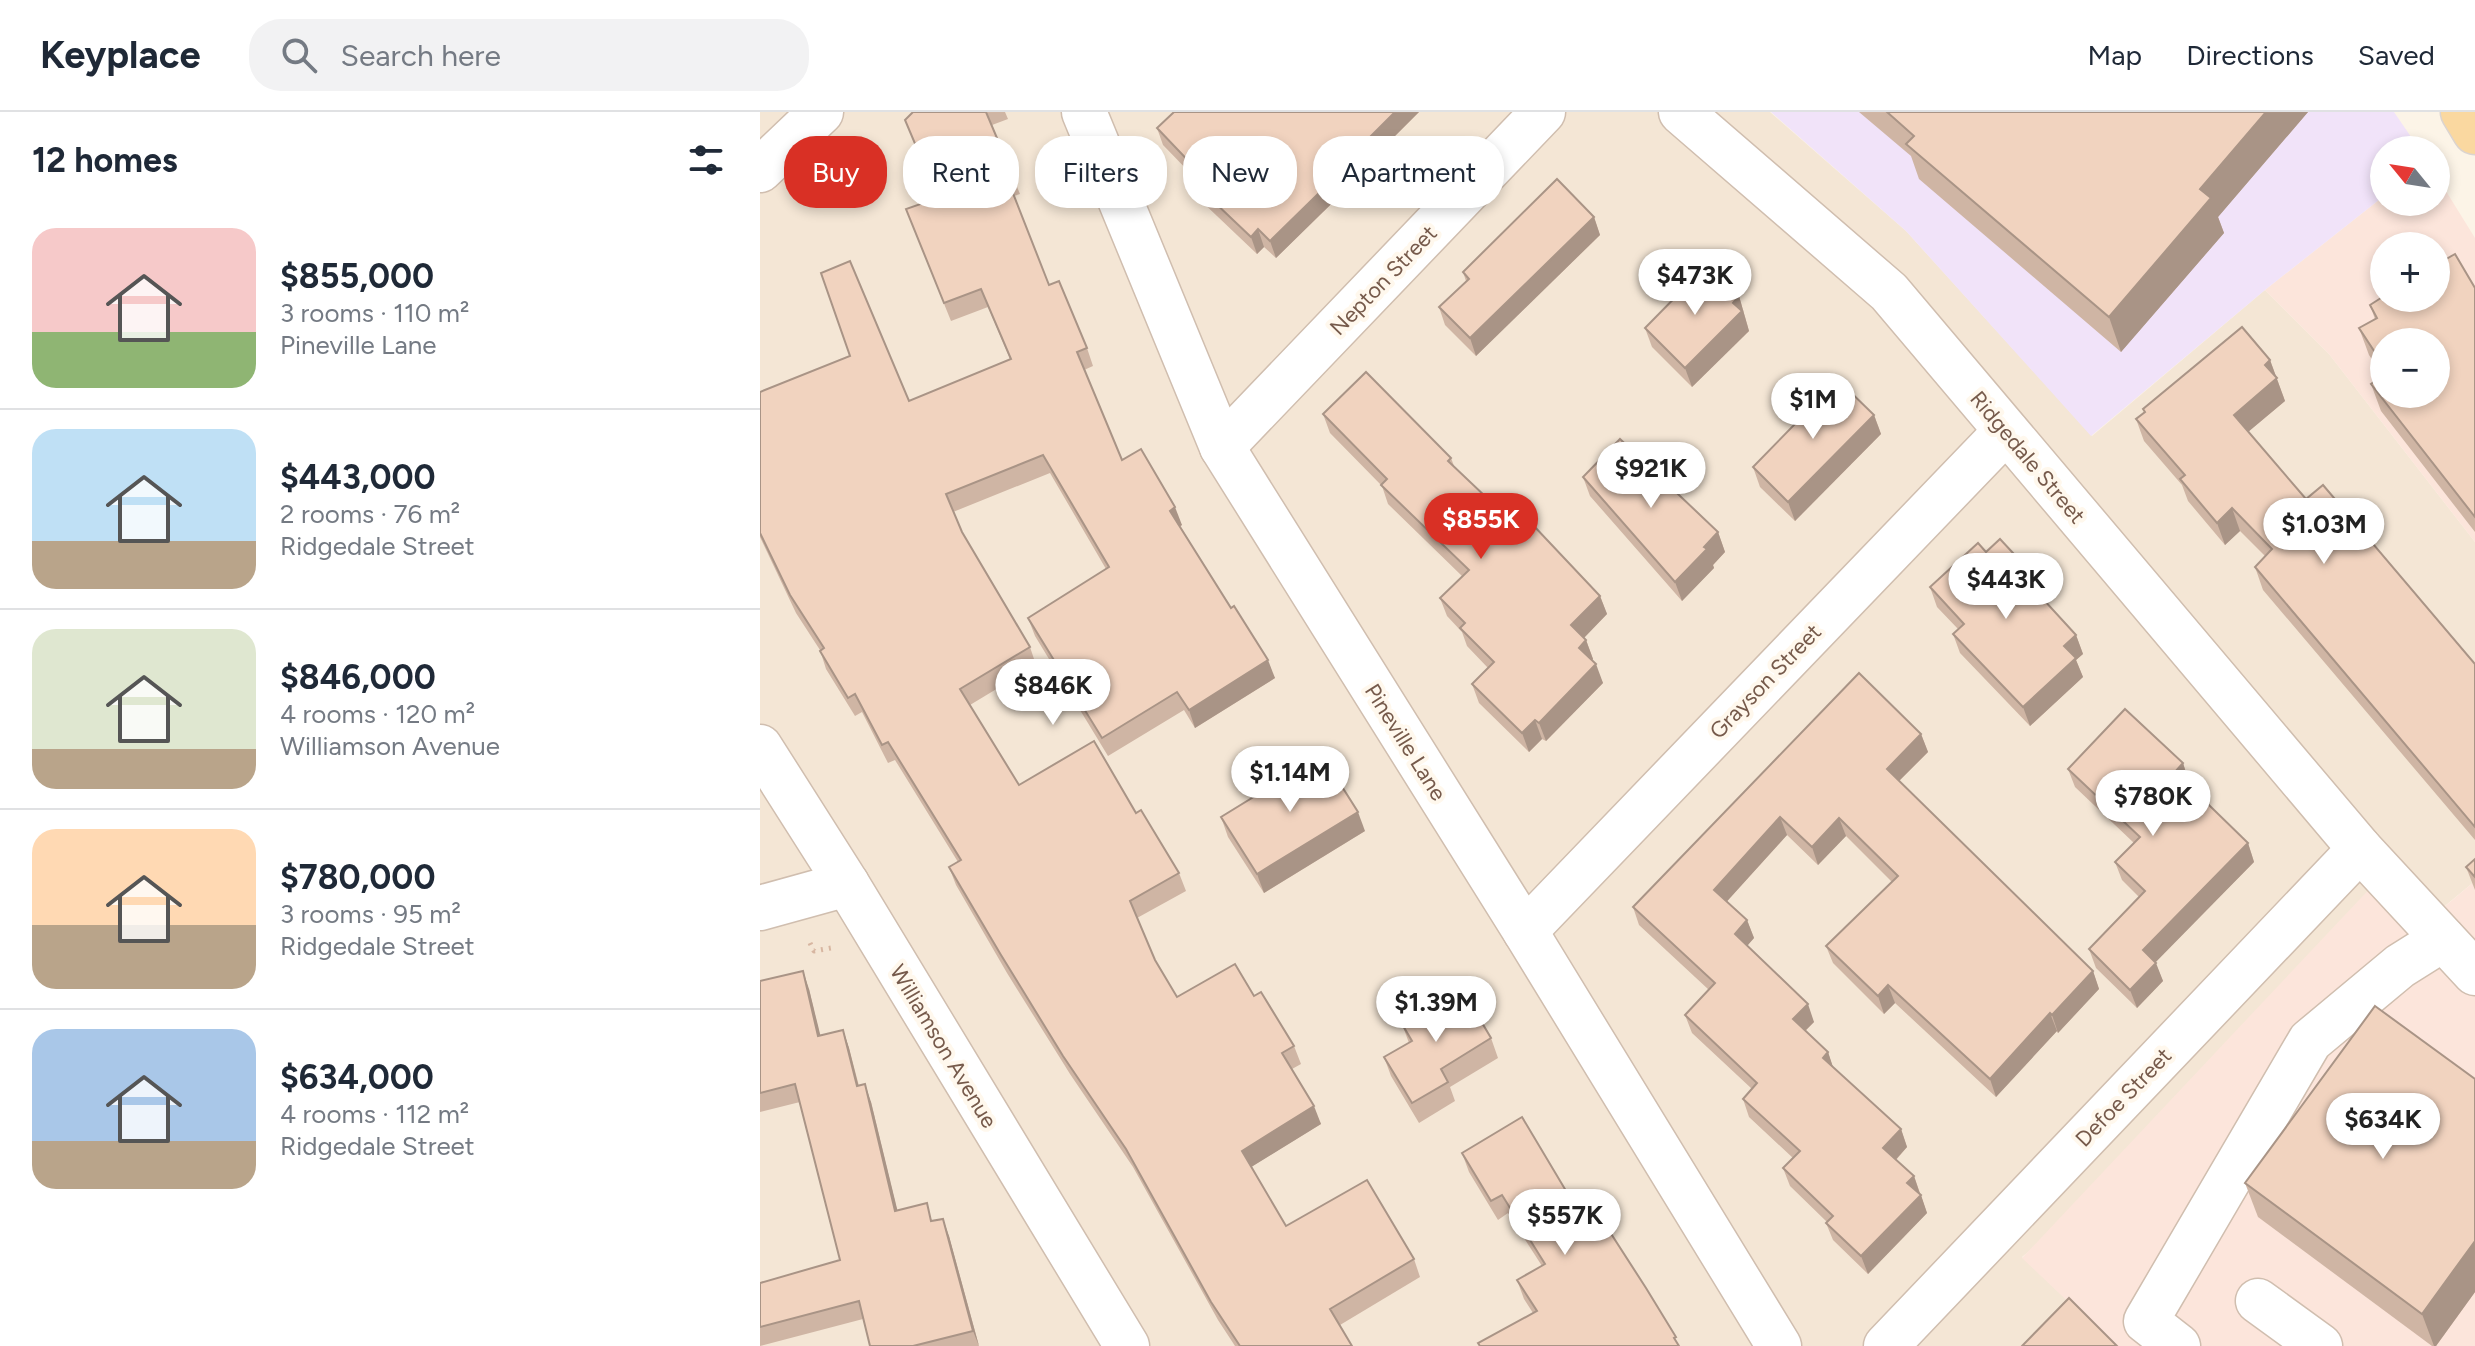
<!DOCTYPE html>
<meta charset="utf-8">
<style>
:root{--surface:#fff;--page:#f2f2f3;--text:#1f2937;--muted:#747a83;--line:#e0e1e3;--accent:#d93025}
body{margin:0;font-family:Figtree,sans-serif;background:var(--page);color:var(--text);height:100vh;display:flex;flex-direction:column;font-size:30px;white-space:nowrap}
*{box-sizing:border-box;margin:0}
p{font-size:26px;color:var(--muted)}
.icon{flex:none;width:44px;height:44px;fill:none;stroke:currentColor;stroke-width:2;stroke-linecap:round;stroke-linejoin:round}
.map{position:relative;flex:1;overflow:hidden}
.drawer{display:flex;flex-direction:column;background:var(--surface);width:760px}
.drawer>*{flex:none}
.top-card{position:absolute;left:24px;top:24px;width:760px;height:72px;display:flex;gap:16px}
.needle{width:52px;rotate:300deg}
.fabs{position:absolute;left:1610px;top:24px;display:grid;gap:16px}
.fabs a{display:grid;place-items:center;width:80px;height:80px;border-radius:50%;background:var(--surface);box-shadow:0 4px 12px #0003;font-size:40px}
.price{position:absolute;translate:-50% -68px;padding:0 18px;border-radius:28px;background:#fff;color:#222;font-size:26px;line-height:52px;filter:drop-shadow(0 2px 4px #0008)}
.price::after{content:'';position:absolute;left:50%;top:48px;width:24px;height:18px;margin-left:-12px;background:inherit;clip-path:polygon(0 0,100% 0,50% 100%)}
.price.on{background:var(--accent);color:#fff}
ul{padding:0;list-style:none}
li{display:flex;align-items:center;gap:24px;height:200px;padding:0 32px}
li+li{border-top:2px solid var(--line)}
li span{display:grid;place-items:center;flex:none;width:224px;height:160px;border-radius:24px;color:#555}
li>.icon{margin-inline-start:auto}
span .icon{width:96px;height:96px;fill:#fffc;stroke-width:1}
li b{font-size:34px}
h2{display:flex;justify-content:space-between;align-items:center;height:96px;padding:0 32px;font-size:34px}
.pill{padding:0 28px;border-radius:32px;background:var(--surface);box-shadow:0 4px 12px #0003;font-size:28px;line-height:72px}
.pill.on{background:var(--accent);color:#fff}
header{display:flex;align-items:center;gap:48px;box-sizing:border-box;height:112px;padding:0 40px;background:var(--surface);border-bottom:2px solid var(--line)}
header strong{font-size:38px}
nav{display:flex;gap:44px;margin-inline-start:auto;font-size:28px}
.search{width:560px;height:72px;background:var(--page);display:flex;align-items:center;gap:20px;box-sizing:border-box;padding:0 28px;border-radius:32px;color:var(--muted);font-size:30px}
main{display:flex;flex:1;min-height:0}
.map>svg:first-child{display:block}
.residential{fill:#f4e6d5}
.commercial{fill:#fce5db;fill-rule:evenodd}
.education{fill:#f1e3f9}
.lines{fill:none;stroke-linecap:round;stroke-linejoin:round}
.minor-casing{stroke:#d0beaf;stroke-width:47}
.major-casing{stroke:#dbd4d0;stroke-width:47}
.path{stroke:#d7b6a1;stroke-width:5;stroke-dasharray:2 6;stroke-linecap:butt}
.minor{stroke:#fff;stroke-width:44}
.major{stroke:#fad8a0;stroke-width:44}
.wall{fill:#cfb5a4;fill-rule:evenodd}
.shaded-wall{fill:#a99486}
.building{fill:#f1d3bf;stroke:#a99486;stroke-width:2}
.labels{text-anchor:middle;stroke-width:8;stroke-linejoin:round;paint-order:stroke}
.street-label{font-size:22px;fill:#765a4b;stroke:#fff8ed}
</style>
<header>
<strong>Keyplace</strong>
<div class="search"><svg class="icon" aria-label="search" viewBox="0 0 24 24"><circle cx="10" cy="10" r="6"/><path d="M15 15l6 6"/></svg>Search here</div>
<nav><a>Map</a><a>Directions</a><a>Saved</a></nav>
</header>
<main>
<section class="drawer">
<h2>12 homes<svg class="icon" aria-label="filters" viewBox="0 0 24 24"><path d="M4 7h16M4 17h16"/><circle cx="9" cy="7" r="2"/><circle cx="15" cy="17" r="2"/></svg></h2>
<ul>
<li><span style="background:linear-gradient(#f6c9c9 65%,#8fb573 0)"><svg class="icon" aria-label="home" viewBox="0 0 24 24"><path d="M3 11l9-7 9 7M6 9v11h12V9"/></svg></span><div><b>$855,000</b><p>3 rooms · 110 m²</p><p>Pineville Lane</p></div></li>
<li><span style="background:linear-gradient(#bfe0f5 70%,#b9a48a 0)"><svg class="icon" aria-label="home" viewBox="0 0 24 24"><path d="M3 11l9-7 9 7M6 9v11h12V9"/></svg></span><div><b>$443,000</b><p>2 rooms · 76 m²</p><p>Ridgedale Street</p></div></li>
<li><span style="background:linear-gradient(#dfe7d0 75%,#b9a48a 0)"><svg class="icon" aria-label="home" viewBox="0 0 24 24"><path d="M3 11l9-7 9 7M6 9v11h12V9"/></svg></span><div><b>$846,000</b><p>4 rooms · 120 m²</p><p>Williamson Avenue</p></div></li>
<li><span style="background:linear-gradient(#ffd9b3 60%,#b9a48a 0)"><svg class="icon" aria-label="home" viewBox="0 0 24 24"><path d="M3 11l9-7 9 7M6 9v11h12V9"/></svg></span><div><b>$780,000</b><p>3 rooms · 95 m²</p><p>Ridgedale Street</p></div></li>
<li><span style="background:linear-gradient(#a9c7e8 70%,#b9a48a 0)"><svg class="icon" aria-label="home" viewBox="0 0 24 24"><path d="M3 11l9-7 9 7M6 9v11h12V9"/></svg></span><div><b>$634,000</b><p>4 rooms · 112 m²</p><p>Ridgedale Street</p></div></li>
</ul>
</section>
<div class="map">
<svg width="1715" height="1234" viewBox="0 0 1715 1234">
<rect width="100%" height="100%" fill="#fcf4e7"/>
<polygon class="residential" points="0,0 1010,0 1146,119 1332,324 1505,178 1569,242 1715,430 1715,769 1262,1145 1355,1234 0,1234"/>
<g class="commercial">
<path d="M1676,63L1715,126V430L1569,242L1505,178L1624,84V90H1676ZM1624,134H1676V186H1624ZM1624,230H1676V282H1624Z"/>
<polygon points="1715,769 1715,1234 1355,1234 1262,1146 1616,770 1658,817"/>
</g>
<polygon class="education" points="1011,0 1634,0 1660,38 1624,38 1624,84 1505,178 1331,324 1146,119"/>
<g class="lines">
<g class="minor-casing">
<g id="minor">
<polyline points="324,0 462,335 765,819 1019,1234"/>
<polyline points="921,0 1129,180 1600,737 1715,861"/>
<polyline points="0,58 61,0"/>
<polyline points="462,335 783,0"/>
<polyline points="0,635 87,772 367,1234"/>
<polyline points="0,796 87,772"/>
<polyline points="765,819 1246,319"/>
<polyline points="1498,1189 1560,1234"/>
<polyline points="1126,1234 1600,737"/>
<polyline points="1418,1234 1386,1209 1550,929 1640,854 1683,827"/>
</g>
</g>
<g class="major-casing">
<polyline id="major" points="1703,0 1715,20"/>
</g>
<polyline class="path" points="50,831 54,839 71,836"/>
<use href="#minor" class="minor"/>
<use href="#major" class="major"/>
</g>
<g class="wall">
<polygon points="153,0 245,0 248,7 232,13 260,82 254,84 289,173 327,236 333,254 324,258 362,348 422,413 420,414 515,566 435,616 424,598 348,644 275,524 268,506 346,457 290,361 193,400 202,420 270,535 276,553 210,593 259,673 376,701 419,761 426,779 377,806 395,848 417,885 494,884 534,934 541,952 532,957 561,1012 491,1055 526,1114 654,1147 660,1165 580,1213 592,1234 475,1234 458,1208 373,1055 310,962 247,861 196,773 189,755 198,750 135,648 128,651 102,600 95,604 66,557 60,538 36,501 0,425 0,280 149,289 250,247 228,195 191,209 153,115 177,86 145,8"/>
<polygon points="414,0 659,0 609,50 610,54 516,146 504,135 497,142 437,85 431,68 434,65 403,33 397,16"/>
<polygon points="1099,0 1548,0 1458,105 1464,121 1361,240 1159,67 1151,44"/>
<polygon points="834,105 840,123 716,244 685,213 679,195 706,169 703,160"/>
<path d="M1715,176V420L1621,299L1611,272L1623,264L1609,243L1599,216L1615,207L1610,193ZM1624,230L1676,282H1624Z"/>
<polygon points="979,184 989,219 932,275 892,235 885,216"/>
<polygon points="1510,248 1525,289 1488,320 1546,387 1715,552 1715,728 1503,478 1495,455 1505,444 1480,419 1465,433 1428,389 1422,373 1384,329 1376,307 1384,300 1383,297"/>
<polygon points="563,302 691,346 694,354 747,405 840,484 847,502 824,526 826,528 833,547 832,548 843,571 786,629 782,627 769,640 719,591 712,572 728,556 707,534 702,520 687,504 680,486 702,464 628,392 622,374 570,321"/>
<polygon points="1114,303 1121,322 1035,409 1000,375 993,355"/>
<polygon points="823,365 958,420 965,440 953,453 954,456 922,489 830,384"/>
<polygon points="1226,440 1274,476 1274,477 1316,523 1323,542 1316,548 1323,565 1270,614 1200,541 1193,522 1198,517 1177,495 1170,475"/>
<polygon points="1161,622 1168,640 1139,669 1333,859 1339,877 1298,921 1297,919 1236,985 1135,891 1124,902 1073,851 1066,834 1132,770 1086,724 1058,753 1027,723 967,789 987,808 994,826 987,833 1054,910 1045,919 1068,940 1073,956 1141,1017 1147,1035 1136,1048 1154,1064 1167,1101 1108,1162 1073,1128 1066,1111 1067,1110 1030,1074 1023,1056 1033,1046 989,1005 983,987 992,977 932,921 925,903 949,878 879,813 873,795"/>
<polygon points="1423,651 1429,670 1427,672 1488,731 1494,750 1395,850 1403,869 1377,896 1336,856 1329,837 1379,785 1362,768 1355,750 1374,731 1315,675 1308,657"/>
<polygon points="461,705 605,719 504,781 468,725"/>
<polygon points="1715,747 1715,778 1706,755"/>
<polygon points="0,869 49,877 60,924 83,918 89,936 99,974 111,990 137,1098 173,1109 189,1124 219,1234 110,1234 103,1207 0,1234 0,1171 80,1148 40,990 0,1000"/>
<polygon points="642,912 731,926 738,946 690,975 695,989 659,1011 631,964 624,945 649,931"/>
<polygon points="702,1041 824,1109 919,1234 719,1234 718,1231 773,1201 764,1187 757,1168 782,1154 748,1101 738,1108 709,1060"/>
<polygon points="1485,1071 1715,1180 1676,1234 1672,1234 1498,1105"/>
</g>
<g class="shaded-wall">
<polygon points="635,0 659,0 609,50 610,54 516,146 510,129"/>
<polygon points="1506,0 1548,0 1458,105 1464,121 1361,240 1349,205 1440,77"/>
<polygon points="834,105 840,123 716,244 710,226"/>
<polygon points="498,117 504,135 497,142 491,125"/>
<polygon points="979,184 989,219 932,275 925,256"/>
<polygon points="1510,248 1525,289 1482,325 1474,303 1505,253"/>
<polygon points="1114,303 1121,322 1035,409 1028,390"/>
<polygon points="415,395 422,413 416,417 410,399"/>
<polygon points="1472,396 1480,419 1465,433 1457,411"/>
<polygon points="958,420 965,440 953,453 954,456 922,489 915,470 944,435"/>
<polygon points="1267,456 1274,476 1268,482 1261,463"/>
<polygon points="840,484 847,502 818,532 811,513"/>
<polygon points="1316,523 1323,542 1316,548 1323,565 1270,614 1263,595 1304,534"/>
<polygon points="826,528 833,547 826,555 819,536"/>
<polygon points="508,548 515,566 435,616 429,598"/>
<polygon points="836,552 843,571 786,629 779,611"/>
<polygon points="775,608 782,627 769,640 762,621"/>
<polygon points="1161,622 1168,640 1133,675 1127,657"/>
<polygon points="1423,651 1429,670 1421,678 1415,660"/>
<polygon points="598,700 605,719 504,781 497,762"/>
<polygon points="1020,705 1027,723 961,796 954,778"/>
<polygon points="1079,706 1086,724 1058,753 1052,735"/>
<polygon points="1488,731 1494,750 1390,856 1383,838"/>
<polygon points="987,808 994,826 982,840 975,822"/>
<polygon points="1396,851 1403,869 1377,896 1370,878"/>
<polygon points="43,859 49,877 65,942 58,924"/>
<polygon points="1333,859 1339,877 1298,921 1292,903"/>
<polygon points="1128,873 1135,891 1124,902 1118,884"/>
<polygon points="1048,892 1054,910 1039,925 1033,907"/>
<polygon points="1290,901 1297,919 1236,985 1230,967"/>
<polygon points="83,918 89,936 103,992 97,974"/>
<polygon points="1068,940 1074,958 1063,946"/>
<polygon points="105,972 111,990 142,1117 135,1099"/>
<polygon points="554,994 561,1012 488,1057 482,1039"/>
<polygon points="1141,1017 1147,1035 1130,1054 1123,1036"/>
<polygon points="1154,1064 1160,1082 1147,1071"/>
<polygon points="1161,1083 1167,1101 1108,1162 1101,1144"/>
<polygon points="183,1107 189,1124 219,1234 213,1219"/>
<polygon points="1715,1129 1715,1180 1676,1234 1674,1234 1662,1202"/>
</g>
<g class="building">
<polygon points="153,0 226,0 253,64 247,66 289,173 299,169 327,236 317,240 362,348 381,337 415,395 410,399 471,496 474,494 508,548 429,598 417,580 342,626 268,506 349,455 283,343 186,382 202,420 270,535 200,577 259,673 334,629 376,701 381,698 419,761 370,789 395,848 417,885 475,852 494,884 501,880 534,934 522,941 554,994 482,1039 526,1114 607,1068 654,1147 570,1197 592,1234 480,1234 451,1190 366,1037 303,944 241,843 189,755 201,748 128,630 122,633 95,582 88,586 60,539 64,536 30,483 0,421 0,280 90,244 61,161 90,149 149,289 251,247 221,177 184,191 146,97 178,86 145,8"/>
<polygon points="414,0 635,0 601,34 604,37 510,129 498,117 491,125 431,68 439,60 397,16"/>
<polygon points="1127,0 1506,0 1440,77 1451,86 1349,205 1146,32 1154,24"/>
<polygon points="797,67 834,105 710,226 679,195 709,167 703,160"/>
<polygon points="1695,142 1715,176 1715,405 1611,272 1624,263 1624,282 1676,282 1676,230 1624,230 1624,254 1599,216 1617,206 1610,193 1624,184 1624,186 1676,186 1676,153"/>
<polygon points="947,153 979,184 973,191 982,199 925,256 885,216"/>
<polygon points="1482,215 1510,248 1505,253 1517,266 1474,303 1546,387 1563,373 1715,552 1715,715 1495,455 1512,437 1472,396 1457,411 1420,367 1425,363 1376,307 1385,300 1383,297"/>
<polygon points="606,260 691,346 688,349 747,405 757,396 840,484 811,513 826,528 819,536 836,552 779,611 775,608 762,621 712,572 734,550 700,516 705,511 680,486 709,458 621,373 627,367 563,302"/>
<polygon points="1078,268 1114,303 1028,390 993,355"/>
<polygon points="860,327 958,420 944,435 947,437 915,470 823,365"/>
<polygon points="1240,427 1267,456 1261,463 1316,523 1304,534 1316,546 1263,595 1193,522 1204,512 1170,475 1218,431 1226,440"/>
<polygon points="1099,561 1161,622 1127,657 1333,859 1292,903 1290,901 1230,967 1128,873 1118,884 1066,834 1138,764 1079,706 1052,735 1020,705 954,778 987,808 975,822 1048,892 1033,907 1068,940 1063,946 1141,1017 1123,1036 1154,1064 1147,1071 1161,1083 1101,1144 1066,1111 1073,1104 1023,1056 1040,1039 983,987 997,971 925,903 955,871 873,795"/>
<polygon points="1365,597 1423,651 1415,660 1488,731 1383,838 1396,851 1370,878 1329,837 1385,779 1355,750 1380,725 1308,657"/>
<polygon points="562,643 598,700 497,762 461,705"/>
<polygon points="1715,747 1715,765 1706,755"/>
<polygon points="43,859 58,924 83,918 97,974 105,972 135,1099 167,1091 171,1109 183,1107 213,1219 153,1234 110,1234 99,1189 0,1215 0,1171 80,1148 35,972 0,981 0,869"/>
<polygon points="702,877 731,926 681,957 688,970 652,991 624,945 652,929 642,912"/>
<polygon points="1615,894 1715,967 1715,1129 1662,1202 1485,1071"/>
<polygon points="762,1005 824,1109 837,1100 886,1176 916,1225 914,1226 919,1234 720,1234 718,1231 777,1199 757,1168 785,1152 742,1083 731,1089 702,1041"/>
<polygon points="1309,1186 1357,1234 1262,1234"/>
</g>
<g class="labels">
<g class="street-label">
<text transform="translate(623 168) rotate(-46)" y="8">Nepton Street</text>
<text transform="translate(1268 345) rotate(50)" y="8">Ridgedale Street</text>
<text transform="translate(1005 569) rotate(-46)" y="8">Grayson Street</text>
<text transform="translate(646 630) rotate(58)" y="8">Pineville Lane</text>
<text transform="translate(184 934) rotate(59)" y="8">Williamson Avenue</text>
<text transform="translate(1363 985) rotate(-46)" y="8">Defoe Street</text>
</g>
</g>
</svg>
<div class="fabs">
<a><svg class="needle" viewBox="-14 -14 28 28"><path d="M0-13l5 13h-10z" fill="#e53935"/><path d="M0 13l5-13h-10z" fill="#747a83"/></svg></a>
<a>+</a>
<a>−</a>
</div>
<b class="price" style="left:935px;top:205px">$473K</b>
<b class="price" style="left:1053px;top:329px">$1M</b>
<b class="price" style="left:891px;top:398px">$921K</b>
<b class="price on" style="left:721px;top:449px">$855K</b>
<b class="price" style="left:1564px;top:454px">$1.03M</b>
<b class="price" style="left:1246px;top:509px">$443K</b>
<b class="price" style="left:293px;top:615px">$846K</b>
<b class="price" style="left:530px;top:702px">$1.14M</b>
<b class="price" style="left:1393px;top:726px">$780K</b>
<b class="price" style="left:676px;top:932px">$1.39M</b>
<b class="price" style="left:1623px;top:1049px">$634K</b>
<b class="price" style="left:805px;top:1145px">$557K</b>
<div class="top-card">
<a class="pill on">Buy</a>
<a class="pill">Rent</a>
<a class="pill">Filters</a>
<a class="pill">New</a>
<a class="pill">Apartment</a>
</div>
</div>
</main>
